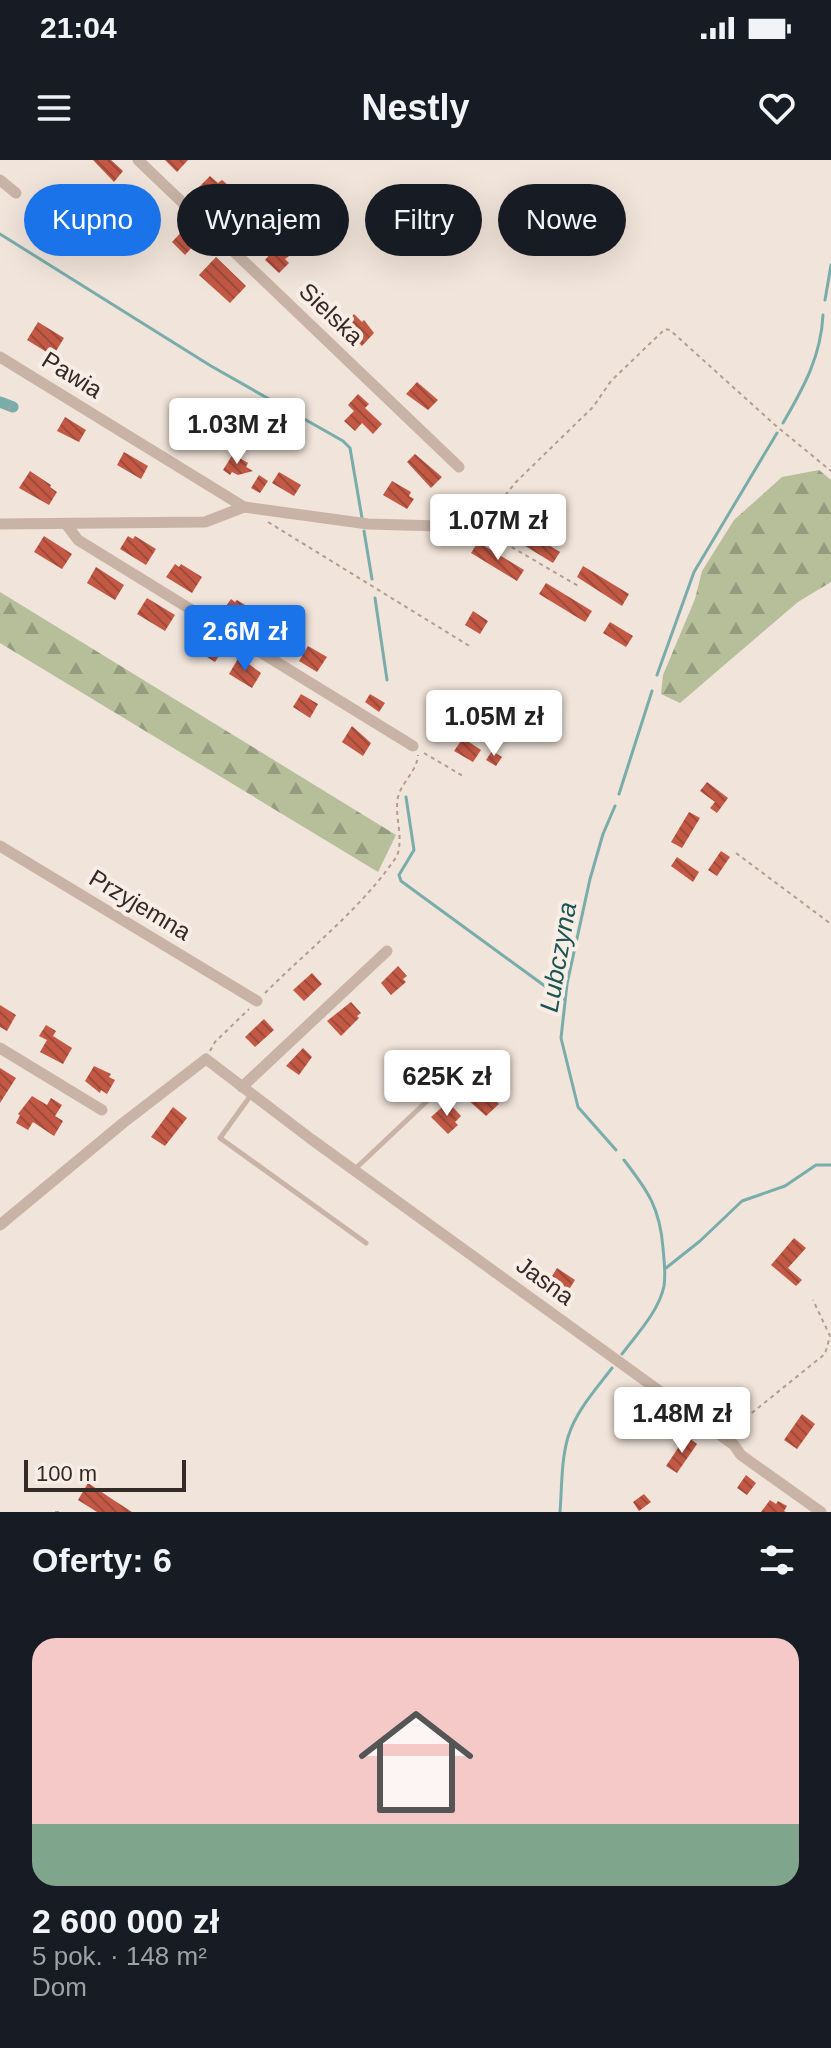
<!DOCTYPE html>
<html lang="pl">
<meta charset="utf-8">
<style>
:root{--surface:#171b24;--page:#20242c;--text:#f1f3f6;--muted:#9ea1a6;--line:#363941;--accent:#1a73e8}
body{margin:0;font-family:Helvetica,sans-serif;background:var(--page);color:var(--text);height:100vh;display:flex;flex-direction:column;font-size:30px;white-space:nowrap}
*{box-sizing:border-box;margin:0}
p{font-size:26px;color:var(--muted)}
.icon{flex:none;width:44px;height:44px;fill:none;stroke:currentColor;stroke-width:2;stroke-linecap:round;stroke-linejoin:round}
.map{position:relative;height:1352px;overflow:hidden}
.drawer{display:flex;flex-direction:column;background:var(--surface);flex:1}
.drawer>*{flex:none}
.guide{position:absolute;left:24px;top:24px;width:784px;height:72px;display:flex;gap:16px}
.scale{position:absolute;left:24px;bottom:20px;width:162px;box-sizing:border-box;padding-left:8px;border:4px solid #352a27;border-top:0;font-size:22px;line-height:28px;white-space:nowrap;color:#352a27;-webkit-text-stroke:6px #f9eee6;paint-order:stroke}
.price{position:absolute;translate:-50% -68px;padding:0 18px;border-radius:8px;background:#fff;color:#222;font-size:26px;line-height:52px;filter:drop-shadow(0 2px 4px #0008)}
.price::after{content:'';position:absolute;left:50%;top:48px;width:24px;height:18px;margin-left:-12px;background:inherit;clip-path:polygon(0 0,100% 0,50% 100%)}
.price.active{background:var(--accent);color:#fff}
ul{padding:0;list-style:none}
li{display:grid;align-content:center;gap:16px;height:424px;padding:0 32px}
li+li{border-top:2px solid var(--line)}
li span{display:grid;place-items:center;height:248px;border-radius:24px;color:#555}
li>.icon{margin-inline-start:auto}
span .icon{width:144px;height:144px;fill:#fffc;stroke-width:1}
li b{font-size:34px}
h2{display:flex;justify-content:space-between;align-items:center;height:96px;padding:0 32px;font-size:34px}
.chip{padding:0 28px;border-radius:36px;background:var(--surface);box-shadow:0 8px 32px #0002;font-size:28px;line-height:72px}
.chip.active{background:var(--accent);color:#fff}
.status{display:flex;justify-content:space-between;align-items:center;height:56px;padding:0 40px;background:var(--surface);direction:ltr}
.status svg{height:22px;fill:currentColor}
header{display:flex;justify-content:space-between;align-items:center;height:104px;padding:0 32px;background:var(--surface);font-size:36px;font-weight:800}
.map>svg:first-child{display:block}
.forest{fill:url(#forest-firs)}
.lines{fill:none;stroke-linecap:round;stroke-linejoin:round}
.stream{stroke:#79adab;stroke-width:3}
.canal{stroke:#79adab;stroke-width:11}
.building{fill:url(#building-back-hatch)}
.path{stroke:#b49d90;stroke-width:2;stroke-dasharray:4 4;stroke-linecap:butt}
.lane{stroke:#c8b3a6;stroke-width:5}
.street{stroke:#c8b3a6;stroke-width:11}
.labels{text-anchor:middle;stroke-width:8;stroke-linejoin:round;paint-order:stroke}
.street-label{font-size:24px;fill:#352a27;stroke:#f9eee6}
.water-label{font-size:26px;font-style:italic;fill:#1d5554;stroke:#f9eee6}
</style>
<div class="status"><b>21:04</b><svg viewBox="0 0 49 12"><path d="M0 12V9h3v3zM5 12V6h3v6zM10 12V3h3v9zM15 12V0h3v12zM26 1h20v11H26zM47 4h2v5h-2z"/></svg></div>
<header><svg class="icon" aria-label="menu" viewBox="0 0 24 24"><path d="M4 6h16M4 12h16M4 18h16"/></svg>Nestly<svg class="icon" aria-label="heart" viewBox="0 0 24 24"><path d="M12 20l-8-8c-3-5 5-10 8-4 3-6 11-1 8 4z"/></svg></header>
<div class="map">
<svg width="831" height="1352" viewBox="0 0 831 1352">
<defs>
<pattern id="forest-firs" width="22" height="20" patternUnits="userSpaceOnUse" patternTransform="scale(2)"><rect width="22" height="20" fill="#b6bf9a"/><path d="M5 1l3.5 6h-7zM16 11l3.5 6h-7z" fill="#959b7e"/></pattern>
<pattern id="building-back-hatch" width="6" height="6" patternUnits="userSpaceOnUse" patternTransform="scale(2)"><rect width="6" height="6" fill="#c35945"/><path d="M-1 5l2 2M0 0l6 6M5-1l2 2" fill="none" stroke="#9f4a3a"/></pattern>
</defs>
<rect width="100%" height="100%" fill="#f1e4da"/>
<g class="forest">
<polygon points="819,310 831,320 831,422 798,442 680,543 661,534 663,515 695,439 702,411 734,360 782,317"/>
<polygon points="0,432 396,675 378,712 0,483"/>
</g>
<g class="lines">
<g class="stream">
<polyline points="0,74 211,206 343,281 350,288 362,358"/>
<polyline points="825,140 831,105"/>
<path d="M783,263C804,227 821,196 823,155"/>
<polyline points="364,371 372,419"/>
<polyline points="375,438 387,520"/>
<polyline points="657,515 694,412 777,273"/>
<polyline points="619,634 652,531"/>
<polyline points="406,637 414,690 399,715 401,721 564,840"/>
<polyline points="615,646 603,674 590,719 567,824 561,878 578,947 616,990"/>
<polyline points="666,1108 700,1081 742,1041 785,1026 816,1005 831,1005"/>
<path d="M622,1194C637,1174 659,1151 664,1126C666,1114 664,1100 663,1088C660,1048 648,1031 624,1000"/>
<path d="M560,1352C562,1327 561,1301 568,1277C576,1251 596,1229 612,1208"/>
</g>
<polyline class="canal" points="0,242 13,247"/>
</g>
<g class="building">
<polygon points="93,0 111,0 123,11 114,22"/>
<polygon points="165,0 188,0 177,12"/>
<polygon points="210,16 218,23 222,20 228,25 215,38 238,60 245,52 266,71 261,80 254,84 208,46 210,43 196,30"/>
<polygon points="185,68 198,81 185,95 172,82"/>
<polygon points="278,85 289,96 285,99 289,103 279,113 265,100"/>
<polygon points="216,97 246,126 230,143 199,115"/>
<polygon points="354,154 362,162 364,160 374,173 362,186 350,174 352,172 345,165"/>
<polygon points="38,162 64,178 53,196 27,180"/>
<polygon points="417,222 438,240 428,250 406,234"/>
<polygon points="358,234 369,244 365,248 382,264 373,274 362,263 355,271 344,261 354,251 348,245"/>
<polygon points="65,257 86,270 79,282 57,271"/>
<polygon points="124,292 148,306 141,319 117,305"/>
<polygon points="233,294 248,303 246,307 253,311 238,315 232,312 230,315 223,310"/>
<polygon points="415,294 442,317 431,328 407,302"/>
<polygon points="30,311 51,325 50,327 57,332 49,345 19,328"/>
<polygon points="279,312 301,325 294,336 272,323"/>
<polygon points="259,315 268,321 260,333 251,328"/>
<polygon points="392,321 411,332 409,336 414,339 407,349 383,335"/>
<polygon points="514,364 560,392 553,403 507,375"/>
<polygon points="44,376 72,394 62,409 34,392"/>
<polygon points="128,376 133,379 135,376 156,389 146,405 120,389"/>
<polygon points="478,382 524,410 517,421 471,393"/>
<polygon points="175,404 179,407 181,404 202,417 192,433 166,417"/>
<polygon points="583,406 629,434 622,446 577,417"/>
<polygon points="96,407 124,425 115,440 87,423"/>
<polygon points="546,423 592,451 585,462 539,434"/>
<polygon points="147,438 175,455 165,471 137,454"/>
<polygon points="231,439 235,442 237,440 258,453 249,468 222,452"/>
<polygon points="473,451 488,461 480,474 465,465"/>
<polygon points="610,462 633,476 626,487 603,473"/>
<polygon points="197,470 225,487 215,502 188,485"/>
<polygon points="308,486 327,497 317,512 299,501"/>
<polygon points="239,497 261,513 252,528 229,514"/>
<polygon points="301,534 318,544 310,558 293,547"/>
<polygon points="370,534 385,543 379,552 365,542"/>
<polygon points="352,566 371,583 363,596 342,582"/>
<polygon points="463,578 481,590 473,602 454,591"/>
<polygon points="492,591 502,597 496,606 486,600"/>
<polygon points="707,622 728,638 717,653 710,648 715,642 700,631"/>
<polygon points="689,652 700,658 682,688 671,682"/>
<polygon points="721,691 730,697 717,716 708,710"/>
<polygon points="677,697 699,712 693,722 671,706"/>
<polygon points="398,806 407,816 403,819 406,822 391,835 381,823"/>
<polygon points="312,813 322,824 304,841 293,830"/>
<polygon points="351,842 361,853 357,856 359,858 341,876 327,861"/>
<polygon points="0,845 16,855 7,871 0,867"/>
<polygon points="264,859 274,870 255,887 245,877"/>
<polygon points="46,865 56,871 53,876 72,888 63,904 40,892 47,880 39,876"/>
<polygon points="303,888 312,897 299,915 286,906"/>
<polygon points="94,906 111,914 109,917 115,920 107,934 101,930 100,933 85,921"/>
<polygon points="0,908 16,918 0,943"/>
<polygon points="476,921 499,944 486,956 468,940 471,937 465,931"/>
<polygon points="32,936 47,945 51,938 62,945 55,956 63,961 54,976 33,962 28,970 16,963 20,955 18,954"/>
<polygon points="448,942 461,956 455,962 458,965 448,974 431,957"/>
<polygon points="173,947 187,958 165,986 151,977"/>
<polygon points="794,1078 806,1088 788,1108 802,1120 796,1126 771,1105"/>
<polygon points="557,1108 575,1120 568,1131 549,1121"/>
<polygon points="802,1254 815,1264 797,1289 784,1280"/>
<polygon points="686,1276 697,1284 677,1313 666,1306"/>
<polygon points="746,1315 756,1323 747,1335 737,1328"/>
<polygon points="88,1323 115,1341 132,1352 97,1352 78,1340"/>
<polygon points="644,1334 651,1342 639,1351 633,1342"/>
<polygon points="770,1340 776,1344 778,1341 787,1346 784,1351 786,1352 761,1352"/>
</g>
<g class="lines">
<g class="path">
<polyline points="9,250 10,244"/>
<polyline points="485,360 516,322 593,247 611,221 665,169 670,170 775,265 831,311"/>
<polyline points="268,362 471,487"/>
<polyline points="484,371 580,427"/>
<polyline points="424,593 463,616"/>
<polyline points="736,693 831,764"/>
<path d="M265,833C310,788 362,748 397,696C404,676 394,656 398,637C402,622 417,611 418,595"/>
<polyline points="210,891 215,882 249,849"/>
<polyline points="733,1268 825,1194 830,1176 813,1140"/>
<polyline points="55,1352 60,1352"/>
</g>
<g class="lane">
<polyline points="251,935 220,978 366,1083"/>
<polyline points="354,1010 478,893"/>
</g>
<g class="street">
<polyline points="138,0 459,307"/>
<polyline points="0,20 16,33"/>
<polyline points="0,197 244,347 368,364 475,367"/>
<polyline points="0,364 205,362 244,347"/>
<polyline points="66,364 78,380 413,586"/>
<polyline points="0,686 257,841"/>
<polyline points="0,888 102,950"/>
<polyline points="242,927 387,791"/>
<polyline points="0,1065 123,963 206,899 311,979 723,1277 734,1285 741,1295 821,1352"/>
</g>
</g>
<g class="labels">
<g class="street-label">
<text transform="translate(331 154) rotate(44)" y="8">Sielska</text>
<text transform="translate(72 215) rotate(32)" y="8">Pawia</text>
<text transform="translate(140 745) rotate(31)" y="8">Przyjemna</text>
<text transform="translate(545 1121) rotate(36)" y="8">Jasna</text>
</g>
<g class="water-label">
<text transform="translate(558 797) rotate(-80)" y="9">Lubczyna</text>
</g>
</g>
</svg>
<div class="scale">100 m</div>
<b class="price" style="left:237px;top:306px">1.03M zł</b>
<b class="price" style="left:498px;top:402px">1.07M zł</b>
<b class="price active" style="left:245px;top:513px">2.6M zł</b>
<b class="price" style="left:494px;top:598px">1.05M zł</b>
<b class="price" style="left:447px;top:958px">625K zł</b>
<b class="price" style="left:682px;top:1295px">1.48M zł</b>
<div class="guide">
<a class="chip active">Kupno</a>
<a class="chip">Wynajem</a>
<a class="chip">Filtry</a>
<a class="chip">Nowe</a>
</div>
</div>
<section class="drawer">
<h2>Oferty: 6<svg class="icon" aria-label="filters" viewBox="0 0 24 24"><path d="M4 7h16M4 17h16"/><circle cx="9" cy="7" r="2"/><circle cx="15" cy="17" r="2"/></svg></h2>
<ul>
<li><span style="background:linear-gradient(#f6c9c9 75%,#7fa58c 0)"><svg class="icon" aria-label="home" viewBox="0 0 24 24"><path d="M3 11l9-7 9 7M6 9v11h12V9"/></svg></span><div><b>2 600 000 zł</b><p>5 pok. · 148 m²</p><p>Dom</p></div></li>
</ul>
</section>
